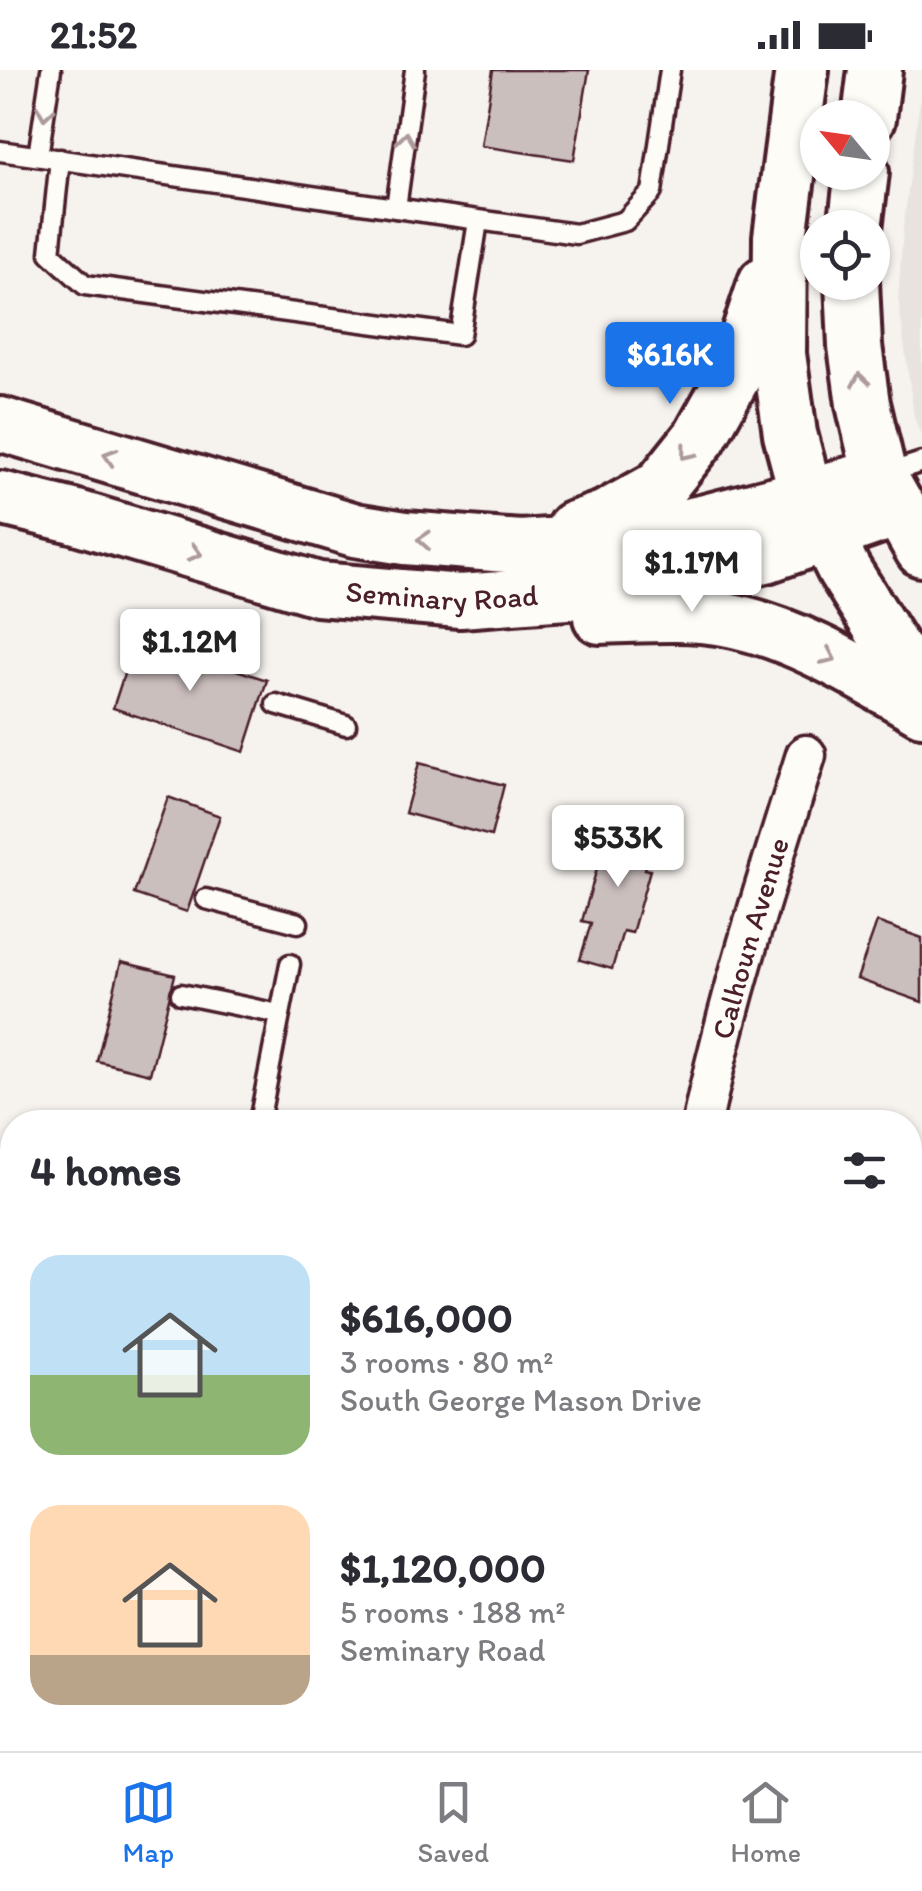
<!DOCTYPE html>
<meta charset="utf-8">
<style>
:root{--surface:#fff;--page:#f7f7f7;--text:#2b2b33;--muted:#7c7c81;--line:#e1e1e2;--accent:#1a73e8}
body{margin:0;font-family:Itim,sans-serif;background:var(--page);color:var(--text);height:100vh;display:flex;flex-direction:column;font-size:38px;white-space:nowrap}
*{box-sizing:border-box;margin:0}
p{font-size:32px;color:var(--muted)}
.icon{flex:none;width:55px;height:55px;fill:none;stroke:currentColor;stroke-width:2;stroke-linecap:round;stroke-linejoin:round}
.map{position:relative;flex:1;overflow:hidden}
.side{position:absolute;left:0px;top:1040px;width:922px;height:642px;display:flex;flex-direction:column;background:var(--surface);border-radius:40px 40px 0 0;box-shadow:0 2px 8px #0004}
.side>*{flex:none}
.needle{width:65px;rotate:299deg}
.fabs{position:absolute;left:800px;top:30px;display:grid;gap:20px}
.fabs a{display:grid;place-items:center;width:90px;height:90px;border-radius:50%;background:var(--surface);box-shadow:0 2px 8px #0004;font-size:50px}
.price{position:absolute;translate:-50% -85px;padding:0 22px;border-radius:10px;background:#fff;color:#222;font-size:32px;line-height:65px;filter:drop-shadow(0 2px 5px #0008)}
.price::after{content:'';position:absolute;left:50%;top:60px;width:30px;height:22px;margin-left:-15px;background:inherit;clip-path:polygon(0 0,100% 0,50% 100%)}
.price.on{background:var(--accent);color:#fff}
ul{padding:0;list-style:none}
li{display:flex;align-items:center;gap:30px;height:250px;padding:0 30px}
li span{display:grid;place-items:center;flex:none;width:280px;height:200px;border-radius:30px;color:#555}
li>.icon{margin-inline-start:auto}
span .icon{width:120px;height:120px;fill:#fffc;stroke-width:1}
li b{font-size:42px}
h2{display:flex;justify-content:space-between;align-items:center;height:120px;padding:0 30px;font-size:42px}
.status{display:flex;justify-content:space-between;align-items:center;height:70px;padding:0 50px;background:var(--surface);direction:ltr}
.status svg{height:28px;fill:currentColor}
.dock{display:flex;justify-content:space-around;align-items:center;height:140px;border-top:2px solid var(--line);background:var(--surface);font-size:28px;color:var(--muted)}
.dock a{display:grid;justify-items:center;gap:5px}
.dock .on{color:var(--accent)}
.map>svg:first-child{display:block}
.built{fill:#e9e3e0}
.building{fill:#cbbfbe;stroke:#4a1f2b;stroke-width:2.5}
.lines{fill:none;stroke-linecap:round;stroke-linejoin:round}
.lane-casing{stroke:#4a1f2b;stroke-width:25}
.street-casing{stroke:#4a1f2b;stroke-width:45}
.secondary-casing{stroke:#4a1f2b;stroke-width:60}
.lane{stroke:#fdfcf7;stroke-width:18}
.street{stroke:#fdfcf7;stroke-width:38}
.secondary{stroke:#fdfcf7;stroke-width:52}
.oneway{stroke:#ac999b}
.labels{text-anchor:middle;stroke-width:8;stroke-linejoin:round;paint-order:stroke}
.street-label{font-size:30px;fill:#4a1f2b;stroke:#fdfcf7}
</style>
<div class="status"><b>21:52</b><svg viewBox="0 0 49 12"><path d="M0 12V9h3v3zM5 12V6h3v6zM10 12V3h3v9zM15 12V0h3v12zM26 1h20v11H26zM47 4h2v5h-2z"/></svg></div>
<div class="map">
<svg width="922" height="1681" viewBox="0 0 922 1681">
<rect width="100%" height="100%" fill="#f6f3ef"/>
<filter id="ink" filterUnits="userSpaceOnUse"><feTurbulence type="fractalNoise" baseFrequency=".01" numOctaves="2"/><feDisplacementMap in="SourceGraphic" scale="20" xChannelSelector="R" yChannelSelector="G"/><feConvolveMatrix kernelMatrix="1 2 1 2 8 2 1 2 1" color-interpolation-filters="sRGB"/></filter>
<g filter="url(#ink)">
<polygon class="built" points="922,14 922,368 914,347 898,228 903,158"/>
<g class="building">
<polygon points="493,0 589,0 574,90 481,76"/>
<polygon points="136,567 267,610 244,682 113,638"/>
<polygon points="419,693 504,715 491,766 405,743"/>
<polygon points="168,727 220,746 187,842 134,824"/>
<polygon points="620,744 658,755 645,799 650,800 632,863 623,861 612,899 580,890 591,853 582,851 601,784 608,786"/>
<polygon points="877,852 922,868 922,932 857,909"/>
<polygon points="121,892 175,905 150,1004 97,991"/>
</g>
<g class="lines">
<g class="lane-casing">
<g id="lane">
<polyline points="0,81 576,164 625,151 652,122 670,0"/>
<polyline points="38,86 51,0"/>
<polyline points="60,89 50,183 85,215 460,265 478,151"/>
<polyline points="396,138 415,0"/>
<polyline points="885,404 922,392"/>
<polyline points="276,634 346,655"/>
<polyline points="206,829 298,853"/>
<polyline points="181,924 279,944"/>
<polyline points="259,1052 290,894"/>
</g>
</g>
<g class="street-casing">
<g id="street">
<path id="s1" d="M702,1052C728,928 768,806 806,685"/>
<polyline points="662,1681 662,1670"/>
</g>
</g>
<g class="secondary-casing">
<g id="secondary">
<polyline points="802,0 780,167 779,284 790,364 806,424 844,500 922,625"/>
<polyline points="869,48 875,0"/>
<polyline points="855,158 862,102"/>
<polyline points="852,212 855,276 863,334 880,406 922,480"/>
<polyline points="0,354 355,460 405,468 521,477 617,470 706,451 880,406"/>
<path id="s2" d="M0,428L73,446L318,519L460,531L621,519L766,486L900,439"/>
<polyline points="574,458 606,447 660,417 700,367 734,306 765,213"/>
<path d="M600,547C641,546 684,542 725,549C796,562 860,603 922,639"/>
</g>
</g>
<use href="#lane" class="lane"/>
<use href="#street" class="street"/>
<use href="#secondary" class="secondary"/>
</g>
<defs><path id="oneway-chevron" d="M-2-3.5L2.5 0L-2 3.5" fill="none" stroke-width="1.6" stroke-linecap="round" stroke-linejoin="round" transform="scale(2.5)"/></defs>
<g class="oneway">
<use href="#oneway-chevron" transform="translate(45 43) rotate(99)"/>
<use href="#oneway-chevron" transform="translate(406 69) rotate(-82)"/>
<use href="#oneway-chevron" transform="translate(860 310) rotate(-99)"/>
<use href="#oneway-chevron" transform="translate(687 383) rotate(129)"/>
<use href="#oneway-chevron" transform="translate(110 386) rotate(-163)"/>
<use href="#oneway-chevron" transform="translate(424 470) rotate(-176)"/>
<use href="#oneway-chevron" transform="translate(195 483) rotate(16)"/>
<use href="#oneway-chevron" transform="translate(829 587) rotate(25)"/>
</g>
</g>
<g class="labels">
<g class="street-label">
<text dy="10" stroke="none"><textPath href="#s2" startOffset="455">Seminary Road</textPath></text>
<text dy="10" stroke="none"><textPath href="#s1" startOffset="190">Calhoun Avenue</textPath></text>
</g>
</g>
</svg>
<div class="fabs">
<a><svg class="needle" viewBox="-14 -14 28 28"><path d="M0-13l5 13h-10z" fill="#e53935"/><path d="M0 13l5-13h-10z" fill="#7c7c81"/></svg></a>
<a><svg class="icon" aria-label="locate" viewBox="0 0 24 24"><circle cx="12" cy="12" r="6"/><path d="M12 2v4M12 18v4M2 12h4M18 12h4"/></svg></a>
</div>
<b class="price on" style="left:670px;top:337px">$616K</b>
<b class="price" style="left:692px;top:545px">$1.17M</b>
<b class="price" style="left:190px;top:624px">$1.12M</b>
<b class="price" style="left:618px;top:820px">$533K</b>
<section class="side">
<h2>4 homes<svg class="icon" aria-label="filters" viewBox="0 0 24 24"><path d="M4 7h16M4 17h16"/><circle cx="9" cy="7" r="2"/><circle cx="15" cy="17" r="2"/></svg></h2>
<ul>
<li><span style="background:linear-gradient(#bfe0f5 60%,#8fb573 0)"><svg class="icon" aria-label="home" viewBox="0 0 24 24"><path d="M3 11l9-7 9 7M6 9v11h12V9"/></svg></span><div><b>$616,000</b><p>3 rooms · 80 m²</p><p>South George Mason Drive</p></div></li>
<li><span style="background:linear-gradient(#ffd9b3 75%,#b9a48a 0)"><svg class="icon" aria-label="home" viewBox="0 0 24 24"><path d="M3 11l9-7 9 7M6 9v11h12V9"/></svg></span><div><b>$1,120,000</b><p>5 rooms · 188 m²</p><p>Seminary Road</p></div></li>
</ul>
</section>
</div>
<nav class="dock">
<a class="on"><svg class="icon" aria-label="map" viewBox="0 0 24 24"><path d="M3 6l6-2 6 2 6-2v14l-6 2-6-2-6 2zM9 4v14M15 6v14"/></svg>Map</a>
<a><svg class="icon" aria-label="saved" viewBox="0 0 24 24"><path d="M7 4h10v16l-5-4-5 4z"/></svg>Saved</a>
<a><svg class="icon" aria-label="home" viewBox="0 0 24 24"><path d="M3 11l9-7 9 7M6 9v11h12V9"/></svg>Home</a>
</nav>
